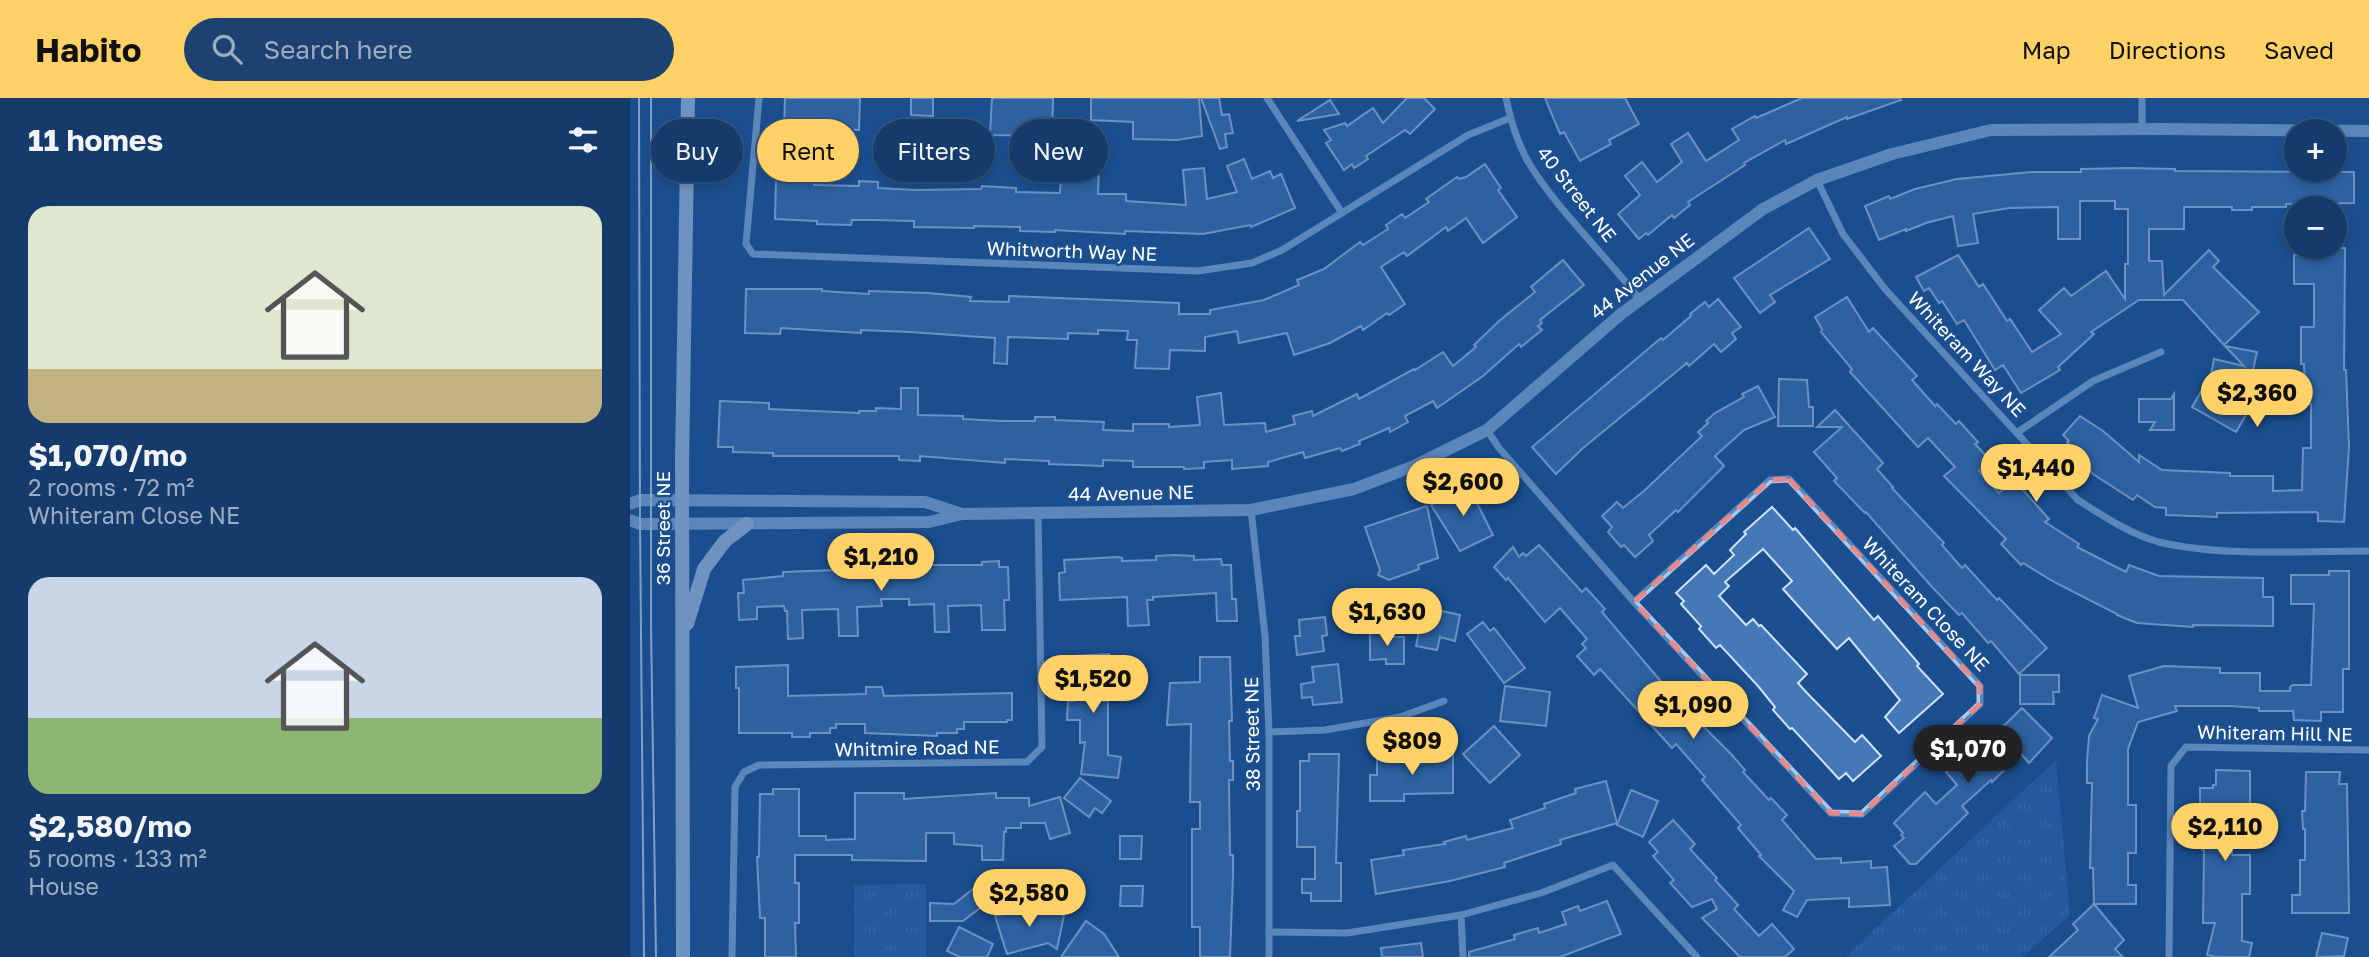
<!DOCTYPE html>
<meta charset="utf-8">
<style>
:root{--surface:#143b6b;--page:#1d4271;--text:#f1f3f6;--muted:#9dadc1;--line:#33557e;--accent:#ffd166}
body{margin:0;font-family:"Golos Text",sans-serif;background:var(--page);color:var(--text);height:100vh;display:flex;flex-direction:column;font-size:26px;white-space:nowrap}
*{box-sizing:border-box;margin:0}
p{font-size:23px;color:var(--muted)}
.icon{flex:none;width:38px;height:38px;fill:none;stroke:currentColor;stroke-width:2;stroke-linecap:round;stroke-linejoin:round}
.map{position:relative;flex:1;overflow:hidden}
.panel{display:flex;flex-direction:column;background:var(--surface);width:630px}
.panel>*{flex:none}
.top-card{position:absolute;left:21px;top:21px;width:665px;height:63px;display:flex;gap:14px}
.buttons{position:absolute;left:1654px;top:21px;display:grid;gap:14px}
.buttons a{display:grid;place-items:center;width:63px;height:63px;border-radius:50%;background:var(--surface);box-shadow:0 4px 10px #0003,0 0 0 2px var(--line);font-size:35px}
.price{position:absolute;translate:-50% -60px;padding:0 16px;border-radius:24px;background:var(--accent);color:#111;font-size:23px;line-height:46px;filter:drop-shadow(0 2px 4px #0008)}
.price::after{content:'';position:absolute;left:50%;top:42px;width:21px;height:16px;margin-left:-10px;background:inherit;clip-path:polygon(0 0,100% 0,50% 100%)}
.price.on{background:#222;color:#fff}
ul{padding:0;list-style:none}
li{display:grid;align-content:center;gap:14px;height:371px;padding:0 28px}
li span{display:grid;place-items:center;height:217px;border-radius:21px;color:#555}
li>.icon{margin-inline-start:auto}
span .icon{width:126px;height:126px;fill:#fffc;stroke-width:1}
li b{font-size:30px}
h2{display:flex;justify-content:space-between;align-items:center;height:84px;padding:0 28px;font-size:30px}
.tag{padding:0 24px;border-radius:32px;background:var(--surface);box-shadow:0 4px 10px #0003,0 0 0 2px var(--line);font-size:24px;line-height:63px}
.tag.on{background:var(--accent);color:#111}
header{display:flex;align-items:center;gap:42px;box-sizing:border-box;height:98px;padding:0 35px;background:var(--accent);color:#111}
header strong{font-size:33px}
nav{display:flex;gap:38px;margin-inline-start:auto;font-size:24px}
.search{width:490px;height:63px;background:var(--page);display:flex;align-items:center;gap:18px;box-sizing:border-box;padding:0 24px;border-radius:38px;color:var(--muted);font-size:26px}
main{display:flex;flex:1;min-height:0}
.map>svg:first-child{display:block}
.park{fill:url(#park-tufts)}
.building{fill:#4478b7;stroke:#cfe3fa;stroke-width:2}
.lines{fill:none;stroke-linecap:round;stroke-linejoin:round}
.minor{stroke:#a9c9ee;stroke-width:7}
.tertiary{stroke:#a9c9ee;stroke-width:12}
.secondary{stroke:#d6e6fa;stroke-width:14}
.tram{stroke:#fff;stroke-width:2}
.marked{fill:none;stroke:#e88989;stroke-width:5;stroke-dasharray:14 9;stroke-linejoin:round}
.labels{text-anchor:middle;stroke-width:5;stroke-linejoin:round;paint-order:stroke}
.street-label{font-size:19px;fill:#fff;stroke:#1b4f8f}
</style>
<header>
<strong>Habito</strong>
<div class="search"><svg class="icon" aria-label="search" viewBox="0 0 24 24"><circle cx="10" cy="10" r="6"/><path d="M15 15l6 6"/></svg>Search here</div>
<nav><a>Map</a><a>Directions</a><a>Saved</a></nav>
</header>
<main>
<section class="panel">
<h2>11 homes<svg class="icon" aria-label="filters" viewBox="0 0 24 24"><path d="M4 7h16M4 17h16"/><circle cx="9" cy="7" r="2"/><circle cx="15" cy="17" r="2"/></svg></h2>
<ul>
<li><span style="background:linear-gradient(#dfe7d0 75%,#c2b280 0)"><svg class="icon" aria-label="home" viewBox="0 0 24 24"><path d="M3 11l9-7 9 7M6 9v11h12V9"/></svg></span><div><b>$1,070/mo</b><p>2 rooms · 72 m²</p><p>Whiteram Close NE</p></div></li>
<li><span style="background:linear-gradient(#c9d6e8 65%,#8fb573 0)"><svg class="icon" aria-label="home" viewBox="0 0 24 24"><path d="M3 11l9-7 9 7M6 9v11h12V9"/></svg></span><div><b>$2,580/mo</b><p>5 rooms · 133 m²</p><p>House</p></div></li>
</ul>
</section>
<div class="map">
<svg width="1739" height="859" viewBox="0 0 1739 859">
<defs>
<pattern id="park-tufts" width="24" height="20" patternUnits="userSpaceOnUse" patternTransform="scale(1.75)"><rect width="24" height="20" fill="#2e69ad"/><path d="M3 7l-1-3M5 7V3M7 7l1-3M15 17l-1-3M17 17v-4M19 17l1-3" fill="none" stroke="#4d80b9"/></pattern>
</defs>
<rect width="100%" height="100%" fill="#1b4f8f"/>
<g class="park">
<polygon points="1426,662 1440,817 1392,859 1215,859"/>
<polygon points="296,786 296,859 224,859 224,787"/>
</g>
<g class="building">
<polygon points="155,0 230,0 229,32 154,30"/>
<polygon points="281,0 303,0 303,18 281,17"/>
<polygon points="362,0 423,0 422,38 360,37"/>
<polygon points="461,0 569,0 572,38 547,42 503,41 503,24 461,22"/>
<polygon points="571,0 589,0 592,17 599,16 603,35 595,36 597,49 590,51"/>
<polygon points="777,0 794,0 805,11 780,36 775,32 736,58 738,61 724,70 722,66 714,72 696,45 701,42 694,32 715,25 717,28 743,10 753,25"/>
<polygon points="915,0 995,0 1009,26 979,42 981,46 950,63 934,34 930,36"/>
<polygon points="1172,0 1270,0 1271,2 1217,21 1217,19 1156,46 1155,42 1114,65 1115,67 1058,104 1060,107 1044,120 1042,117 1018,137 1016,135 1009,141 988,116 1010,97 995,78 1012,64 1027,84 1052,64 1041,46 1058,35 1076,63 1109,42 1102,31 1125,18 1126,20"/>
<polygon points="700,2 709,16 667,23"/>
<polygon points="172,57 185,58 184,87 229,88 229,83 248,84 248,90 286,92 351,91 352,88 386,90 386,94 430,95 432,64 469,66 468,96 496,96 496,103 556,107 553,72 574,70 577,101 607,94 597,68 614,61 622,81 640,73 643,80 651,76 665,110 621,129 620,127 573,136 495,133 495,136 425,132 425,134 390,133 390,129 344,128 344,130 284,129 284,123 246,122 222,122 221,127 187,126 187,123 145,121 146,81 170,82"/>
<polygon points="855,66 871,90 868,92 887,119 853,145 836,120 818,133 816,129 777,158 774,154 751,169 775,206 759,217 757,215 733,232 731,228 700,245 664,257 657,235 609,245 607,233 575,239 575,253 540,252 539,271 505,270 507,242 497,242 498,233 468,232 468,236 438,235 438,241 378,239 377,266 364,265 365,240 280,234 231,232 231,235 151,230 150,236 115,235 116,191 192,191 192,193 239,196 239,193 298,195 341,199 340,203 379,204 379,198 549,205 549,216 580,216 580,212 634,202 669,187 667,182 694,171 730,144 733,147 758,131 756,127 772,116 775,120 799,104 796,101 827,79 829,81 836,79"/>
<polygon points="1500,70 1545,71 1545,73 1724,74 1724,105 1656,106 1656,109 1622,109 1622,112 1602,112 1602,109 1554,109 1554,131 1519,131 1519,163 1532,163 1534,197 1579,152 1589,163 1583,169 1629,214 1594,247 1553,202 1509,202 1461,234 1464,236 1428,269 1430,272 1391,295 1373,267 1365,272 1334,222 1327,226 1312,203 1309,205 1299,190 1294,193 1286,179 1328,157 1349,189 1353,186 1377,223 1380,221 1402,254 1431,236 1409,212 1434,190 1441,198 1476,173 1495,201 1495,166 1498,166 1498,111 1485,111 1485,103 1450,103 1450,141 1428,141 1428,109 1379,110 1343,116 1348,145 1328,148 1323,118 1296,125 1276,133 1276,131 1249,142 1235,108 1259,98 1260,101 1285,91 1327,81 1402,74 1451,74 1451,71"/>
<polygon points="1179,130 1200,161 1140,197 1145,204 1130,215 1104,180"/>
<polygon points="1692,150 1715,150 1714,272 1716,272 1719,349 1714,424 1688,423 1688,415 1686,414 1587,415 1587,419 1536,417 1536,410 1525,409 1507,397 1503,402 1463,376 1452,364 1453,363 1437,344 1439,343 1433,337 1450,318 1473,333 1509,364 1509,357 1532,372 1600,375 1600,378 1643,378 1643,393 1672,392 1673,350 1681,350 1681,306 1676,306 1674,266 1671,266 1671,229 1684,229 1684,186 1664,186 1664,157 1692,157"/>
<polygon points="933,162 954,187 910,222 912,225 908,228 912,232 891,249 889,246 853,278 807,310 803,303 775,318 778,324 760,334 759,330 729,343 730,346 712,353 710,350 675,360 673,354 638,364 638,368 602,371 602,362 574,364 574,370 554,371 554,369 503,369 503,363 473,362 473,368 419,366 419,363 375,361 375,365 290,358 290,363 269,362 269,358 143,358 143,355 103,354 103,349 88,349 90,303 139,305 139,311 229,315 229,313 246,313 246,310 271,311 271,290 288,290 288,317 333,318 333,321 372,323 405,323 405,319 425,319 425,322 474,324 473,332 503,333 503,326 539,326 539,329 570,327 567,299 591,295 594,327 635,325 636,334 665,326 663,318 682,313 683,318 727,296 729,301 784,271 785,272 813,254 823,268 846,249 844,247 869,223 905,194 901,189"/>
<polygon points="1217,199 1239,234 1243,230 1287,278 1282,282 1305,308 1307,306 1326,326 1329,323 1348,344 1345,346 1361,363 1349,373 1369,395 1384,382 1419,421 1415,424 1449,446 1447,449 1496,474 1499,467 1529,478 1633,480 1633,499 1643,499 1643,528 1563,527 1563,529 1507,525 1487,517 1487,516 1424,484 1393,465 1391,467 1371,446 1376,441 1314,378 1325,369 1298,340 1288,349 1220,274 1222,271 1191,234 1192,231 1185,219"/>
<polygon points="1088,201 1111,229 1102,235 1106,241 1091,254 1084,246 1059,268 1057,265 953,350 926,376 902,349 1031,240 1033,242 1061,218 1060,216 1075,204 1079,209"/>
<polygon points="1595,248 1627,254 1616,304 1622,307 1606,334 1562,309 1581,277 1584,261 1614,268"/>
<polygon points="1149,281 1177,282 1179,309 1183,309 1183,328 1148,328"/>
<polygon points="1128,288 1145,319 1114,332 1085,358 1094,368 1048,414 1046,412 1019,437 1023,443 1005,459 994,447 991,449 978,434 982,429 972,418 987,404 993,410 1015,392 1072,338 1068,334 1078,325 1076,323 1085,315 1114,299 1112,296"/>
<polygon points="1544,296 1544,332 1520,332 1525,324 1509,324 1509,301 1541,301"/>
<polygon points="1205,312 1253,365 1247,371 1263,389 1262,390 1314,445 1312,447 1332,470 1335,467 1367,502 1369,500 1417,550 1389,576 1361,543 1358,545 1332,515 1329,517 1302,489 1236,414 1235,415 1204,383 1207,380 1184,354 1212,329 1187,329"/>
<polygon points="838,387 863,437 830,453 801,407"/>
<polygon points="797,408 808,460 788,467 789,471 759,482 748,477 750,472 735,429"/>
<polygon points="1142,409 1163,432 1165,430 1244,522 1248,518 1289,566 1287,568 1313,596 1269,635 1255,619 1270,602 1219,540 1207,551 1197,540 1153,491 1162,483 1133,451 1095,484 1099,488 1089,498 1116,527 1123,521 1129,528 1131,527 1177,576 1168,585 1177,595 1225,644 1232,637 1251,658 1223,683 1216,675 1209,681 1162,630 1160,631 1143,612 1145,609 1128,588 1090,547 1086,550 1069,531 1071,528 1051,506 1054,503 1046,495 1076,467 1084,476 1104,457 1100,452 1116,436 1114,434"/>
<polygon points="909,447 952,494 956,490 975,511 972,514 1045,600 1101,656 1115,672 1113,674 1139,702 1141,700 1157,717 1152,722 1186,761 1211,760 1211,765 1241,763 1241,770 1257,769 1260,807 1219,809 1219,800 1177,802 1167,819 1153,812 1164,793 1129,758 1131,757 1108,730 1111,727 1072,682 1075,679 1046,646 1042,650 970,571 964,577 947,558 956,550 952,546 957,541 930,510 915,524 878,480 876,482 864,469 883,449 889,459 893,455 896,458"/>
<polygon points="545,457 564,458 564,462 591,461 592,467 601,467 602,501 606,501 607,523 587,523 586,495 523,499 523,502 517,502 519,527 498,528 497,499 430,502 429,475 435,474 434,462 488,459 492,460 492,463 526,462 526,458"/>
<polygon points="369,463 369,469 378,469 379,502 374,502 375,532 352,532 351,507 318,508 319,534 305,534 304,506 279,507 279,501 251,501 252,508 227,509 228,538 209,538 208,511 172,512 173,540 158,541 157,513 155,513 154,508 127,509 127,521 109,522 108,495 114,495 113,482 153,478 153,474 206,472 206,470 250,468 250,473 278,473 278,467 352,467 352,464"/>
<polygon points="1699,473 1719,473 1719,571 1713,571 1713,614 1691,614 1691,623 1664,622 1663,613 1629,613 1629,610 1600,608 1545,608 1547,613 1508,624 1498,651 1498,707 1506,707 1506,755 1498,755 1498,787 1506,787 1506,806 1464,806 1494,842 1485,851 1493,859 1419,859 1448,832 1443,826 1464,806 1463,770 1460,770 1462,685 1457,685 1457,664 1459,638 1468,621 1464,620 1472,597 1508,610 1499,578 1534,568 1590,570 1590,575 1630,575 1630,593 1660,593 1660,589 1663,587 1681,587 1684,506 1661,506 1661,477 1699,477"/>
<polygon points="794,509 830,517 825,543 810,539 807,552 786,548"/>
<polygon points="695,519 697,537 692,538 694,553 667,557 665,538 670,538 669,522"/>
<polygon points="853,524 860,533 864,530 895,570 874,585 837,536"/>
<polygon points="740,534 758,534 758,539 774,539 774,566 756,566 756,561 740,562"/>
<polygon points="479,556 480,575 474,575 474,603 478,603 478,657 491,659 488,680 451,676 455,644 450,645 450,622 437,622 438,603 444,603 444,558"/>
<polygon points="570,559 600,559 602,623 599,623 600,663 603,663 603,682 599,682 600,757 603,757 603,776 600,859 570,859 570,829 562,829 562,731 570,731 570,704 560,704 561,626 537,627 540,585 570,584"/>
<polygon points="708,566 712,604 683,607 682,599 672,600 671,586 684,584 682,569"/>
<polygon points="158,567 158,598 236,596 236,589 252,589 254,598 382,595 382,622 377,622 377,624 334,624 334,631 327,631 327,635 307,635 307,638 235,635 235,626 206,626 206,630 200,630 200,635 180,635 180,639 162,639 162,635 109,635 109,590 106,590 106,569"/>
<polygon points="1390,577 1429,577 1429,594 1423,594 1424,606 1390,606"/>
<polygon points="875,588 920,594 916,628 870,623"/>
<polygon points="1392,610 1422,640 1399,665 1391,656 1362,684 1361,682 1332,708 1338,715 1286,766 1280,766 1264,748 1274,740 1271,737 1273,735 1264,725 1295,694 1306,706 1327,687 1316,674 1351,645 1354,647"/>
<polygon points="864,628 890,657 860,685 833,656"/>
<polygon points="679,656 709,656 706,765 711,765 711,803 681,803 681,795 672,795 672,781 685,781 685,749 667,749 667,713 670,713 670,663 679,663"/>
<polygon points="787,656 823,656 823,695 774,696 774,703 740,703 740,677 747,677 747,659 787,659"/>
<polygon points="1586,672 1620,673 1620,710 1602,710 1602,757 1620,757 1620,796 1612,796 1612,843 1622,845 1619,859 1587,859 1577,857 1585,825 1573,825 1574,752 1572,752 1570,736 1570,690 1583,690 1583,687 1586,687"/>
<polygon points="1676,674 1710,674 1709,686 1717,686 1719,815 1662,815 1662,797 1670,797 1670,762 1675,762 1675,731 1673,731 1672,713 1675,713"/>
<polygon points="450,680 481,703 472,715 465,710 459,719 434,700"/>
<polygon points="976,683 987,725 930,742 931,746 874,765 875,769 820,783 746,796 741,762 774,757 773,752 815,746 814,744 836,738 837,742 883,730 880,722 915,710 914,706 946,695 945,691"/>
<polygon points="143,691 169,691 169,738 196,738 196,742 225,741 225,695 274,695 274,701 366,695 366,700 399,700 399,708 430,699 440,735 420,741 415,725 391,725 391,730 376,730 376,734 374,734 373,762 352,762 352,748 324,746 324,735 296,735 296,763 222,762 222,757 165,757 165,785 169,785 169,825 165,825 166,859 135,859 135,820 130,820 127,759 129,759 130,696 143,696"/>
<polygon points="1001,692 1028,703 1013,739 987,727"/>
<polygon points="1043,722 1065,746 1060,751 1087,780 1085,782 1108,807 1104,811 1129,838 1142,826 1164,851 1155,859 1110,859 1072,820 1087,811 1082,801 1062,809 1040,785 1044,782 1023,758 1028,754 1019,744"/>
<polygon points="490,738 512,738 511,761 490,761"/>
<polygon points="348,787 359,803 333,823 300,823 300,805 324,806"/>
<polygon points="491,788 513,788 512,808 490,808"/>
<polygon points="977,803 991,836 930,859 839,859 839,854 885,841 884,837 908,830 909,835 936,826 932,814 948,808 950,813"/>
<polygon points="408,807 409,812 434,817 427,851 418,845 377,856 365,818"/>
<polygon points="456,823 474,836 489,859 431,859"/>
<polygon points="329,829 363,846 357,859 330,859 317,853"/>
<polygon points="1692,835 1718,840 1714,858 1686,859"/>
<polygon points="791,845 793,859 752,859 751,850"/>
</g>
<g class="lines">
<g class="minor">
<polyline points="129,0 116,146 123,156 568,173 622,165 652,152 838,37 880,20"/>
<polyline points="637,0 712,115"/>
<path d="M876,0C880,20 887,43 897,62C926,111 975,156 1010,202"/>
<polyline points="1512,0 1512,31"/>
<path d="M1187,82L1213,136L1255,191L1448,402C1473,418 1500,436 1529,444C1591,459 1674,453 1739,453"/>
<polyline points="857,332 869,350 1004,504 1201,715 1232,716 1350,606 1350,588 1159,381 1140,382 1004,504"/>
<polyline points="1388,334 1463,283 1531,254"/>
<polyline points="621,412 635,538 639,634 639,859"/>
<polyline points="639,634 695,632 770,619 814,603"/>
<polyline points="831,817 833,859"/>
<polyline points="639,834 717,835 831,817 911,795 983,767 1067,859"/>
<polyline points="102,859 105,689 114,674 129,667 397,664 412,649 408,416"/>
<polyline points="1539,859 1541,668 1556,649 1739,652"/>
</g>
<g class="tertiary">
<polyline points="0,406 10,402 295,404 332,416"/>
<polyline points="0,422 10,426 299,424 332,416 621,412 724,391 784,368 857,332 991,216 1133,111 1187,82 1262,56 1361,32 1533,31 1739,33"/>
</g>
<g class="secondary">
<polyline points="57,526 74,471 95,443 117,426"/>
<polyline points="53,859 52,364 58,0"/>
</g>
<g class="tram">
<polyline points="9,0 10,426 14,859"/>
<polyline points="21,0 21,527 26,859"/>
</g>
</g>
<path d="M0 0H1739V859H0ZM1159,381L1350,588V606L1232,716L1201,715L1004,504L1140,382Z" fill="#1b4f8f" fill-opacity=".55" fill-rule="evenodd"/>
<path class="marked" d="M1159,381L1350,588V606L1232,716L1201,715L1004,504L1140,382Z"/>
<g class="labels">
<g class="street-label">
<text transform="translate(947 96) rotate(52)" y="7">40 Street NE</text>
<text transform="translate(442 153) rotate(2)" y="7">Whitworth Way NE</text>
<text transform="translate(1012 178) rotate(-38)" y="7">44 Avenue NE</text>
<text transform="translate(1337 256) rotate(47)" y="7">Whiteram Way NE</text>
<text transform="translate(501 395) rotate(-1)" y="7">44 Avenue NE</text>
<text transform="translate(33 430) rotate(-90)" y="7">36 Street NE</text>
<text transform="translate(1296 506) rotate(47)" y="7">Whiteram Close NE</text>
<text transform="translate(1645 635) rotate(1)" y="7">Whiteram Hill NE</text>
<text transform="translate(622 636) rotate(-91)" y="7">38 Street NE</text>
<text transform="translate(287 650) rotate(-1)" y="7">Whitmire Road NE</text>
</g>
</g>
</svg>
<div class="buttons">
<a>+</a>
<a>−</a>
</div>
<b class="price" style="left:1627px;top:331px">$2,360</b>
<b class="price" style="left:1406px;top:406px">$1,440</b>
<b class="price" style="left:833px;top:420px">$2,600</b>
<b class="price" style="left:251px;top:495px">$1,210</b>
<b class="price" style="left:757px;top:550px">$1,630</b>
<b class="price" style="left:463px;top:617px">$1,520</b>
<b class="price" style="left:1063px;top:643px">$1,090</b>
<b class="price" style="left:782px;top:679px">$809</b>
<b class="price on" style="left:1338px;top:687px">$1,070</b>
<b class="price" style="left:1595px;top:765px">$2,110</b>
<b class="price" style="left:399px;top:831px">$2,580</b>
<div class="top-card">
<a class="tag">Buy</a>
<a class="tag on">Rent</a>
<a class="tag">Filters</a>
<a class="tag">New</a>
</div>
</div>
</main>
